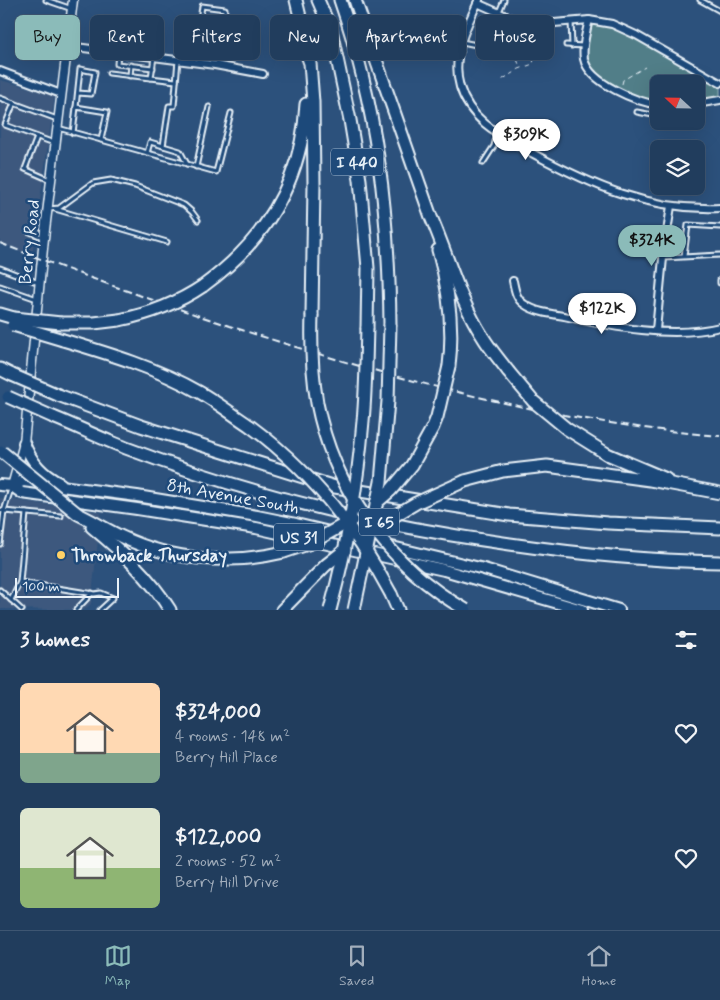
<!DOCTYPE html>
<meta charset="utf-8">
<style>
:root{--surface:#213d5d;--page:#2d4866;--text:#f1f3f6;--muted:#a2aebc;--line:#3e5672;--accent:#8bbbb9}
body{margin:0;font-family:Mynerve,sans-serif;background:var(--page);color:var(--text);height:100vh;display:flex;flex-direction:column;font-size:19px;white-space:nowrap}
*{box-sizing:border-box;margin:0}
p{font-size:16px;color:var(--muted)}
.icon{flex:none;width:28px;height:28px;fill:none;stroke:currentColor;stroke-width:2;stroke-linecap:round;stroke-linejoin:round}
.map{position:relative;height:610px;overflow:hidden}
.drawer{display:flex;flex-direction:column;background:var(--surface);flex:1}
.drawer>*{flex:none}
.banner{position:absolute;left:15px;top:15px;width:690px;height:45px;display:flex;gap:10px}
.needle{width:32px;rotate:292deg}
.fabs{position:absolute;left:650px;top:75px;display:grid;gap:10px}
.fabs a{display:grid;place-items:center;width:55px;height:55px;border-radius:8px;background:var(--surface);box-shadow:0 5px 20px #0002,0 0 0 1px var(--line);font-size:25px}
.scale{position:absolute;left:15px;bottom:12px;width:104px;box-sizing:border-box;padding-left:5px;border:2px solid #e8f1f8;border-top:0;font-size:14px;line-height:18px;white-space:nowrap;color:#e8f1f8;-webkit-text-stroke:4px #1f4a7a;paint-order:stroke}
.price{position:absolute;translate:-50% -42px;padding:0 11px;border-radius:18px;background:#fff;color:#222;font-size:16px;line-height:32px;filter:drop-shadow(0 1px 2px #0008)}
.price::after{content:'';position:absolute;left:50%;top:30px;width:15px;height:11px;margin-left:-8px;background:inherit;clip-path:polygon(0 0,100% 0,50% 100%)}
.price.active{background:var(--accent);color:#111}
ul{padding:0;list-style:none}
li{display:flex;align-items:center;gap:15px;height:125px;padding:0 20px}
li span{display:grid;place-items:center;flex:none;width:140px;height:100px;border-radius:8px;color:#555}
li>.icon{margin-inline-start:auto}
span .icon{width:60px;height:60px;fill:#fffc;stroke-width:1}
li b{font-size:21px}
h2{display:flex;justify-content:space-between;align-items:center;height:60px;padding:0 20px;font-size:21px}
.tag{padding:0 18px;border-radius:8px;background:var(--surface);box-shadow:0 5px 20px #0002,0 0 0 1px var(--line);font-size:18px;line-height:45px}
.tag.active{background:var(--accent);color:#111}
.menu{display:flex;justify-content:space-around;align-items:center;height:70px;border-top:1px solid var(--line);background:var(--surface);font-size:14px;color:var(--muted)}
.menu a{display:grid;justify-items:center;gap:2px}
.menu .active{color:var(--accent)}
.map>svg:first-child{display:block}
.built{fill:#3c597e}
.green{fill:#517e88;stroke:#9cb8c0}
.lines{fill:none;stroke-linecap:round;stroke-linejoin:round}
.service-casing{stroke:#e8f1f8;stroke-width:7}
.minor-casing{stroke:#e8f1f8;stroke-width:10}
.tertiary-casing{stroke:#e8f1f8;stroke-width:11}
.primary-casing{stroke:#e8f1f8;stroke-width:14}
.motorway-casing{stroke:#e8f1f8;stroke-width:15}
.path{stroke:#e8f1f8;stroke-width:1;stroke-dasharray:5 4;stroke-linecap:butt}
.service{stroke:#1f4a7a;stroke-width:3}
.minor{stroke:#1f4a7a;stroke-width:6}
.tertiary{stroke:#1f4a7a;stroke-width:8}
.primary{stroke:#1f4a7a;stroke-width:10}
.motorway{stroke:#1f4a7a;stroke-width:11}
.rail{stroke:#e8f1f8;stroke-width:2;stroke-dasharray:8 4;stroke-linecap:butt}
.motorway-bridge-casing{stroke:#e8f1f8;stroke-width:15;stroke-linecap:butt}
.motorway-bridge{stroke:#1f4a7a;stroke-width:11}
.poi-dot{fill:#ffd166;stroke:#1f4a7a;stroke-width:2}
.labels{text-anchor:middle;stroke-width:5;stroke-linejoin:round;paint-order:stroke}
.shield{fill:#1f4a7a;stroke:#acbfd2;stroke-width:1}
.shield-label{font-size:16px;font-weight:bold;fill:#e8f1f8}
.street-label{font-size:18px;fill:#e8f1f8;stroke:#1f4a7a}
.poi-label{font-size:18px;font-weight:bold;fill:#e8f1f8;stroke:#1f4a7a;text-anchor:start}
</style>
<div class="map">
<svg width="720" height="610" viewBox="0 0 720 610">
<rect width="100%" height="100%" fill="#2c517c"/>
<filter id="ink" filterUnits="userSpaceOnUse"><feTurbulence type="fractalNoise" baseFrequency=".02" numOctaves="2"/><feDisplacementMap in="SourceGraphic" scale="10" xChannelSelector="R" yChannelSelector="G"/><feConvolveMatrix kernelMatrix="1 2 1 2 8 2 1 2 1" color-interpolation-filters="sRGB"/></filter>
<g filter="url(#ink)">
<g class="built">
<polygon points="0,80 55,95 32,256 0,243"/>
<polygon points="0,498 101,512 91,604 84,610 0,609"/>
</g>
<polygon class="green" points="589,20 612,24 720,83 720,100 696,104 696,84 659,84 659,105 643,101 597,78 584,59"/>
<g class="lines">
<g class="service-casing">
<g id="service">
<polyline points="46,0 72,9"/>
<polyline points="700,0 720,11"/>
<polyline points="499,12 504,0"/>
<polyline points="571,21 572,46"/>
<polyline points="462,42 530,56"/>
<polyline points="566,45 584,46"/>
<polyline points="118,53 117,64 153,68"/>
<polyline points="194,62 202,6 225,9 217,64"/>
<polyline points="109,73 176,81"/>
<polyline points="130,76 131,65"/>
<polyline points="151,78 154,57"/>
<polyline points="0,98 57,119"/>
<polyline points="14,103 5,125 54,143"/>
<polyline points="76,107 80,69 95,72 91,94 78,93"/>
<polyline points="637,112 653,115 655,105"/>
<polyline points="58,128 216,172 231,113"/>
<polyline points="73,133 76,107 107,112 101,140"/>
<polyline points="37,137 25,169 50,180"/>
<polyline points="163,146 169,106 174,106 178,60"/>
<polyline points="147,153 150,142 180,151 187,164"/>
<polyline points="483,163 494,146 497,133"/>
<polyline points="196,167 209,107"/>
<polyline points="49,209 59,208 93,183 111,180 135,186 184,205 192,212 198,220"/>
<polyline points="55,209 167,242"/>
<polyline points="28,231 44,238"/>
<polyline points="684,256 688,225 720,227"/>
<polyline points="664,258 720,255"/>
<polyline points="0,268 39,283"/>
<polyline points="720,280 720,283"/>
<polyline points="0,286 37,299"/>
<polyline points="0,510 4,511 11,489"/>
<polyline points="26,513 20,582 94,594 101,593 113,598 100,610"/>
<polyline points="0,544 4,511 61,516"/>
<polyline points="0,590 22,610"/>
<polyline points="11,600 20,582"/>
<polyline points="76,610 92,593"/>
</g>
</g>
<g class="minor-casing">
<g id="minor">
<path d="M479,0C466,27 451,57 460,87C470,121 502,136 530,152C591,185 648,211 720,208"/>
<polyline points="477,3 511,18 527,21 554,23 589,20 612,24 636,35 720,83"/>
<path d="M589,20C586,32 582,47 584,59C589,83 637,102 659,105"/>
<polyline points="68,46 215,65 263,74"/>
<polyline points="0,71 61,94"/>
<polyline points="696,104 720,100"/>
<path d="M513,281C515,290 516,299 524,304C535,312 551,314 564,316C612,327 672,339 720,327"/>
<polyline points="656,330 663,258 671,206"/>
</g>
</g>
<g class="tertiary-casing">
<polyline id="tertiary" points="12,486 24,443 44,238 73,0"/>
</g>
<g class="primary-casing">
<g id="primary">
<path d="M24,443C32,463 42,474 61,484"/>
<polyline points="0,485 12,486 23,481 137,496 257,516 296,524 484,569 619,610"/>
<polyline points="12,486 22,493 137,509 256,528 444,570 582,610"/>
</g>
</g>
<g class="motorway-casing">
<g id="motorway">
<polyline points="296,0 301,21 307,55 310,63 313,102 314,184 312,315"/>
<polyline points="318,0 331,30 350,120 360,180 368,268 367,328"/>
<path d="M340,0C377,106 389,213 390,325"/>
<path d="M355,0L431,217C448,256 459,300 483,337C490,349 500,360 508,371"/>
<path d="M438,250C449,289 454,326 449,366"/>
<path d="M203,286C265,241 302,181 306,104"/>
<polyline points="0,314 14,318"/>
<polyline points="61,323 94,323 119,320"/>
<path d="M63,340C110,354 157,368 199,392C217,402 233,415 250,426"/>
<polyline points="0,369 12,375"/>
<polyline points="58,395 141,426 335,487 509,515 608,523 720,528"/>
<path d="M53,417C78,427 102,439 126,448C250,495 379,526 510,544C579,554 650,561 720,562"/>
<polyline points="607,454 666,479"/>
<polyline points="465,481 503,471 547,466 650,480 720,493"/>
<path d="M78,514C93,521 107,530 122,537C173,561 230,565 284,552"/>
<path d="M92,527C122,552 149,576 170,610"/>
<polyline points="391,594 398,610"/>
<polyline points="282,610 326,565"/>
</g>
</g>
<g class="path">
<path d="M487,30L496,32L501,27C514,30 529,30 537,42L533,64L519,69L500,81"/>
<polyline points="517,59 520,67"/>
<polyline points="622,84 623,80 645,67"/>
</g>
<use href="#service" class="service"/>
<use href="#minor" class="minor"/>
<use href="#tertiary" class="tertiary"/>
<use href="#primary" class="primary"/>
<use href="#motorway" class="motorway"/>
<path class="rail" d="M0,243C79,275 160,303 242,330C397,380 556,423 720,436"/>
<g class="motorway-bridge-casing">
<g id="motorway-bridge">
<path d="M312,315C311,345 312,374 317,403C334,490 389,566 466,610"/>
<polyline points="14,318 61,323"/>
<path d="M119,320C149,314 178,303 203,286"/>
<polyline points="13,325 63,340"/>
<polyline points="508,371 533,401 567,429 607,454"/>
<polyline points="12,375 58,395"/>
<polyline points="8,397 53,417"/>
<path d="M250,426C311,471 356,528 391,594"/>
<polyline points="2,452 78,514"/>
<polyline points="376,503 391,490 412,465 433,427 437,417 449,366"/>
<polyline points="367,532 416,503 465,481"/>
<polyline points="284,552 311,543 352,520"/>
<polyline points="326,565 345,550"/>
<path d="M330,610C346,551 358,481 363,421C366,390 366,359 367,328"/>
<polyline points="354,610 381,482 388,401 390,325"/>
</g>
</g>
<use href="#motorway-bridge" class="motorway-bridge"/>
</g>
</g>
<circle class="poi-dot" cx="61" cy="555" r="5"/>
<g class="labels">
<g class="shield">
<rect x="331" y="148.5" width="52" height="27" rx="4"/>
<rect x="359" y="508.5" width="40" height="27" rx="4"/>
<rect x="274" y="523.5" width="50" height="27" rx="4"/>
</g>
<g class="shield-label">
<text x="357" y="168">I 440</text>
<text x="379" y="528">I 65</text>
<text x="299" y="543">US 31</text>
</g>
<g class="street-label">
<text transform="translate(29 242) rotate(-84)" y="6">Berry Road</text>
<text transform="translate(233 496) rotate(10)" y="6">8th Avenue South</text>
</g>
<g class="poi-label">
<text x="71" y="561">Throwback Thursday</text>
</g>
</g>
</svg>
<div class="fabs">
<a><svg class="needle" viewBox="-14 -14 28 28"><path d="M0-13l5 13h-10z" fill="#e53935"/><path d="M0 13l5-13h-10z" fill="#a2aebc"/></svg></a>
<a><svg class="icon" aria-label="layers" viewBox="0 0 24 24"><path d="M12 4l9 5-9 5-9-5zM3 14l9 5 9-5"/></svg></a>
</div>
<div class="scale">100 m</div>
<b class="price" style="left:526px;top:161px">$309K</b>
<b class="price active" style="left:652px;top:267px">$324K</b>
<b class="price" style="left:602px;top:335px">$122K</b>
<div class="banner">
<a class="tag active">Buy</a>
<a class="tag">Rent</a>
<a class="tag">Filters</a>
<a class="tag">New</a>
<a class="tag">Apartment</a>
<a class="tag">House</a>
</div>
</div>
<section class="drawer">
<h2>3 homes<svg class="icon" aria-label="filters" viewBox="0 0 24 24"><path d="M4 7h16M4 17h16"/><circle cx="9" cy="7" r="2"/><circle cx="15" cy="17" r="2"/></svg></h2>
<ul>
<li><span style="background:linear-gradient(#ffd9b3 70%,#7fa58c 0)"><svg class="icon" aria-label="home" viewBox="0 0 24 24"><path d="M3 11l9-7 9 7M6 9v11h12V9"/></svg></span><div><b>$324,000</b><p>4 rooms · 148 m²</p><p>Berry Hill Place</p></div><svg class="icon" aria-label="heart" viewBox="0 0 24 24"><path d="M12 20l-8-8c-3-5 5-10 8-4 3-6 11-1 8 4z"/></svg></li>
<li><span style="background:linear-gradient(#dfe7d0 60%,#8fb573 0)"><svg class="icon" aria-label="home" viewBox="0 0 24 24"><path d="M3 11l9-7 9 7M6 9v11h12V9"/></svg></span><div><b>$122,000</b><p>2 rooms · 52 m²</p><p>Berry Hill Drive</p></div><svg class="icon" aria-label="heart" viewBox="0 0 24 24"><path d="M12 20l-8-8c-3-5 5-10 8-4 3-6 11-1 8 4z"/></svg></li>
</ul>
</section>
<nav class="menu">
<a class="active"><svg class="icon" aria-label="map" viewBox="0 0 24 24"><path d="M3 6l6-2 6 2 6-2v14l-6 2-6-2-6 2zM9 4v14M15 6v14"/></svg>Map</a>
<a><svg class="icon" aria-label="saved" viewBox="0 0 24 24"><path d="M7 4h10v16l-5-4-5 4z"/></svg>Saved</a>
<a><svg class="icon" aria-label="home" viewBox="0 0 24 24"><path d="M3 11l9-7 9 7M6 9v11h12V9"/></svg>Home</a>
</nav>
